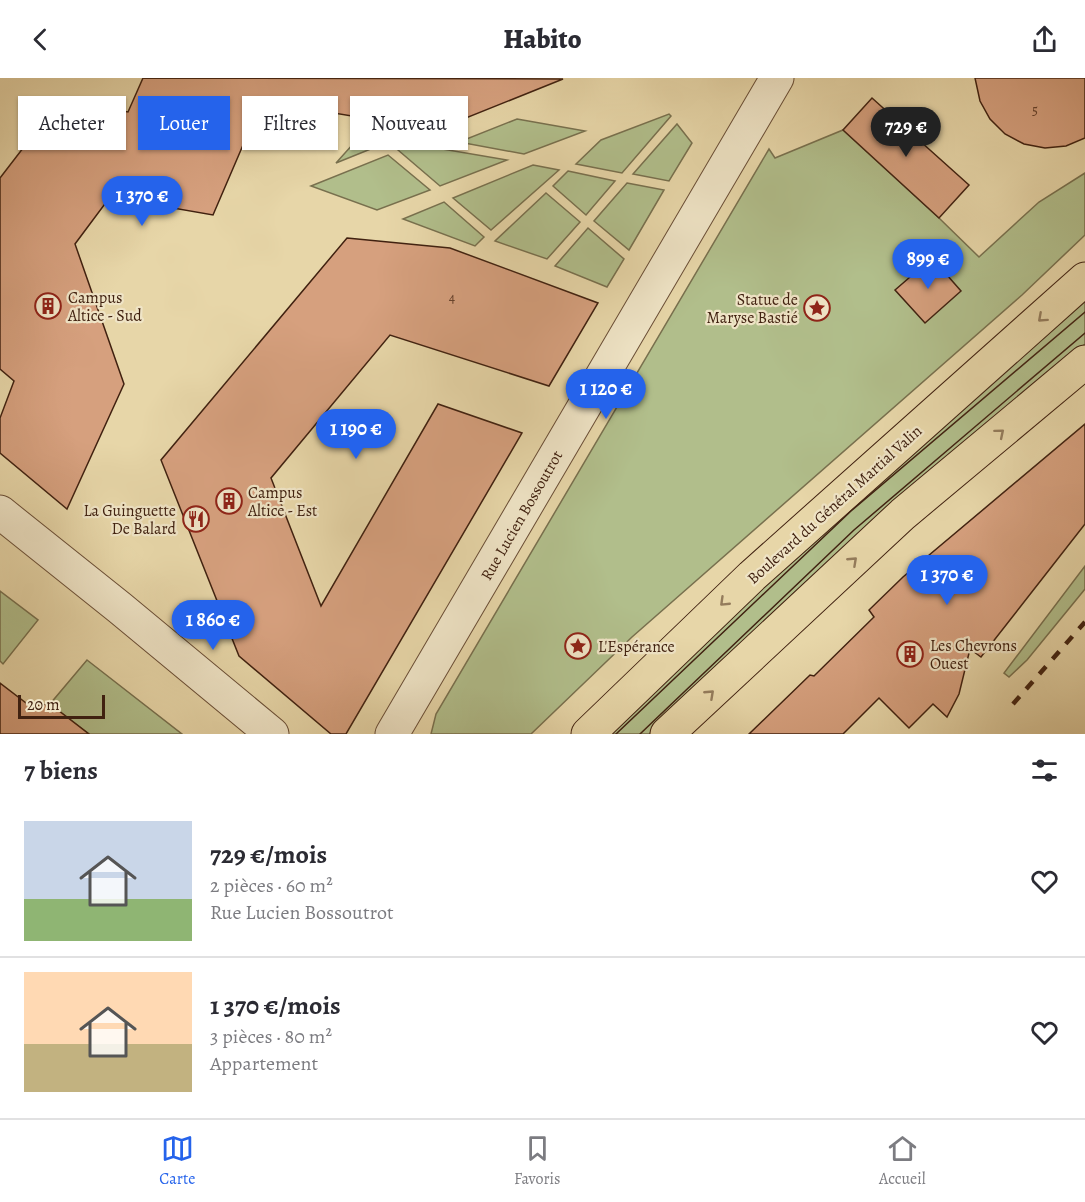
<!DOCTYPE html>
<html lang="fr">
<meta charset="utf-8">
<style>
:root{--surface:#fff;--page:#f2f2f3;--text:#2b2b33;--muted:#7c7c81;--line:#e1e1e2;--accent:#2563eb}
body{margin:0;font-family:Alegreya,serif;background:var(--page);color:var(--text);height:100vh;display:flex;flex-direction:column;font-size:22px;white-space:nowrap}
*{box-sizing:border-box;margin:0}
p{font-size:20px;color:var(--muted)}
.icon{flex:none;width:33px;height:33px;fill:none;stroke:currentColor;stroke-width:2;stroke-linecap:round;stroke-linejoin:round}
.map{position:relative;height:656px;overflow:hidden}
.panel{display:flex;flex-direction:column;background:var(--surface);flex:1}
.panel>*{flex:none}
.guide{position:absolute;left:18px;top:18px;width:600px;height:54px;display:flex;gap:12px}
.scale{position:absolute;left:18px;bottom:15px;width:87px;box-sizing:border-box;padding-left:6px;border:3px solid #402110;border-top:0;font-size:16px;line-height:21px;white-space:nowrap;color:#402110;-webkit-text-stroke:4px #efe4c6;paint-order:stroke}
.price{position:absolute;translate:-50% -51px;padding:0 14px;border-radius:21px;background:var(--accent);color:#fff;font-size:20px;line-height:39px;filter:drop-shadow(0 2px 3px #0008)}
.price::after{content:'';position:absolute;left:50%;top:36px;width:18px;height:14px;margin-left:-9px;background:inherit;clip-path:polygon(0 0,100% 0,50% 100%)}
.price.current{background:#222;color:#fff}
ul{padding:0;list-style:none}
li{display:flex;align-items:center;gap:18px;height:150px;padding:0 24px}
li+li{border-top:2px solid var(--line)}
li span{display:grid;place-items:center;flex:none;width:168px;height:120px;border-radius:0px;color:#555}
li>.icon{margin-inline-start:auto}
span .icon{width:72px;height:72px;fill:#fffc;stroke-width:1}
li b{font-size:26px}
h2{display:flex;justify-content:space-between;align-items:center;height:72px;padding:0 24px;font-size:26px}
.tag{padding:0 21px;border-radius:0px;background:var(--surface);box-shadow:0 2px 4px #0004;font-size:21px;line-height:54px}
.tag.current{background:var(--accent);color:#fff}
header{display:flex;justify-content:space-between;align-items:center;height:78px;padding:0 24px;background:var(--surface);font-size:27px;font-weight:800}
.dock{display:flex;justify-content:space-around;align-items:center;height:84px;border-top:2px solid var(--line);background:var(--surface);font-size:16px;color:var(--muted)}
.dock a{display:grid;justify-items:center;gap:3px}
.dock .current{color:var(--accent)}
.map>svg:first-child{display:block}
.green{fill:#b1be8b;stroke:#78704e;stroke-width:1.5}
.building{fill:#d6a07e;stroke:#402110;stroke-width:1.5}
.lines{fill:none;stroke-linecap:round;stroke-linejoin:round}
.minor-casing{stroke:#6a4e36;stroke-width:35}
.major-casing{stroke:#402110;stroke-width:35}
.minor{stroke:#efe4c6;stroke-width:33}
.major{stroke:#e7d6a8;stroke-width:33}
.tram{stroke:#402110;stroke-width:1.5}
.rail{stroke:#402110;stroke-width:4.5;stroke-dasharray:10 10;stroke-linecap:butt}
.oneway{stroke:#947c5c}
.labels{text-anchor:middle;stroke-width:4.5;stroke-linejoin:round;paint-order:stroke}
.number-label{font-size:14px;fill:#66412c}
.poi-label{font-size:16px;fill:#402110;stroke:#efe4c6;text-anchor:start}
.street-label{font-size:16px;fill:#402110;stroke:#efe4c6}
</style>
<header><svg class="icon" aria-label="back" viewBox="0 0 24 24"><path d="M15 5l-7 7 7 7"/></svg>Habito<svg class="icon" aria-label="share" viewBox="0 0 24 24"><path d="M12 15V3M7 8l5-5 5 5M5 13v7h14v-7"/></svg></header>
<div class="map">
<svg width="1085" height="656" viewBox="0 0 1085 656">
<rect width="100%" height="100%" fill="#e7d6a8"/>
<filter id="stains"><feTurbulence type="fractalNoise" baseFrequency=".00333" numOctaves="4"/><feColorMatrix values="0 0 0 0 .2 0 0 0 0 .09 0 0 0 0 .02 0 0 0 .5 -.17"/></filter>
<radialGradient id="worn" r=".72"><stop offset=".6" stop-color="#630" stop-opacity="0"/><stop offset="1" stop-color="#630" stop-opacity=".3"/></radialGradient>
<g class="green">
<polygon points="669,36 671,38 622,95 576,86 601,62"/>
<polygon points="517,41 585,53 524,76 459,64"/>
<polygon points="677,46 692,65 669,103 633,96"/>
<polygon points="843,52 939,140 979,179 1039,124 1085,95 1085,157 1022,217 632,559 531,656 431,656 436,636 769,71 775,80"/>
<polygon points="362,56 393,62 336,85"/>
<polygon points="413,66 507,82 440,108 398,72"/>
<polygon points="388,77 430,112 377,132 311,108"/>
<polygon points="533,87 559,92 491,152 453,120"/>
<polygon points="568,93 615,103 586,137 553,108"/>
<polygon points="627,105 664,112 629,172 594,143"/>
<polygon points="546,115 580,144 547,181 495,163"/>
<polygon points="444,124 484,159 475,168 403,141"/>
<polygon points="588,150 624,181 607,209 555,188"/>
<polygon points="1085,215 1085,266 970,363 649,656 603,656"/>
<polygon points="1085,488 1085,511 1027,582 1009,599 1004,595"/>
<polygon points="0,513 38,542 3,586 0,583"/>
<polygon points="87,582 182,656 89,656 50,626"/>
</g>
<g class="building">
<polygon points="143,0 563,1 436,52 262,23 213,137 110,119 75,166 124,306 67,431 0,375 0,340 14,303 0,291 0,100 60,22 128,34"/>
<polygon points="975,0 1085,0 1085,60 1066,68 1045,70 1024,66 1005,56 990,41 980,23"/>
<polygon points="872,20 969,107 939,140 843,52"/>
<polygon points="347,160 450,170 598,225 549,308 390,257 271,400 321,528 438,326 522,355 346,656 331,656 239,578 161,382"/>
<polygon points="932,180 961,213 925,245 895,212"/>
<polygon points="1085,346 1085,446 981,579 970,571 959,616 947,639 933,626 909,650 879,620 843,656 749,656 810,597 814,598 874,539 869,532 903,499"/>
<polygon points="0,605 30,628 50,626 89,656 0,656"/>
</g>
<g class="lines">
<g class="minor-casing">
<g id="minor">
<polyline points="0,434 120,530 272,656"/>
<polyline points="392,656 777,0"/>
</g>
</g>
<g class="major-casing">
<g id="major">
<polyline points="588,656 752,498 1085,201"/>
<polyline points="667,656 903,436 1085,284"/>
</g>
</g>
<use href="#minor" class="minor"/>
<use href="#major" class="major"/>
<g class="tram">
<polyline points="616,656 851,433 1085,234"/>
<polyline points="640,656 854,452 1085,255"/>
</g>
<polyline class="rail" points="1013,626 1085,544"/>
</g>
<defs><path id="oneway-chevron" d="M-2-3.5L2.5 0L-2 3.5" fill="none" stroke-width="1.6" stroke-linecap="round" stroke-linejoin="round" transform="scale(1.5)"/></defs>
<g class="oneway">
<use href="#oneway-chevron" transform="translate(1042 240) rotate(138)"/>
<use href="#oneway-chevron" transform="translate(1000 355) rotate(-40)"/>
<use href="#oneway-chevron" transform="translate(853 483) rotate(-43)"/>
<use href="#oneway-chevron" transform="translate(724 524) rotate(136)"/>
<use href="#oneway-chevron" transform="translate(710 616) rotate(-43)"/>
</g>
<defs>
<g id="building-ring" transform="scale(1.35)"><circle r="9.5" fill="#efe4c6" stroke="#8f2418" stroke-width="1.5"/><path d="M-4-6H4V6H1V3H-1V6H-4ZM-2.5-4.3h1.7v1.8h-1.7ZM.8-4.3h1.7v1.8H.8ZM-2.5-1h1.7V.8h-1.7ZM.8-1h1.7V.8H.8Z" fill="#8f2418"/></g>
<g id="sight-ring" transform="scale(1.35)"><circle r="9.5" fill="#efe4c6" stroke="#8f2418" stroke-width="1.5"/><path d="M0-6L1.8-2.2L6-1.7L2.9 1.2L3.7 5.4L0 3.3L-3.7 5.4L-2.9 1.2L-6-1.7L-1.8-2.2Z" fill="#8f2418"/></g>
<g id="restaurant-ring" transform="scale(1.35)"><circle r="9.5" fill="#efe4c6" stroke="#8f2418" stroke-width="1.5"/><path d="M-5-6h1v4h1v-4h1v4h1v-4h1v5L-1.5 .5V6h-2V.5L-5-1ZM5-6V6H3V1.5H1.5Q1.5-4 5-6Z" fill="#8f2418"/></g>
</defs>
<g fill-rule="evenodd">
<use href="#building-ring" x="48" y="228"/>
<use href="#sight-ring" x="817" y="230"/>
<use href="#building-ring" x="229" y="423"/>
<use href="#restaurant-ring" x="196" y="441"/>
<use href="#sight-ring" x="578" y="568"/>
<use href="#building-ring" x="910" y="576"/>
</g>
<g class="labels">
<g class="number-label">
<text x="1035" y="37">5</text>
<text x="452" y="224">4</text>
</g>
<g class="poi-label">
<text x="68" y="225">Campus<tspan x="68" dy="18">Altice - Sud</tspan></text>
<text x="798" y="227" text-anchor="end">Statue de<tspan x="798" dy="18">Maryse Bastié</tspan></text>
<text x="248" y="420">Campus<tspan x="248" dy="18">Altice - Est</tspan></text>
<text x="176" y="438" text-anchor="end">La Guinguette<tspan x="176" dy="18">De Balard</tspan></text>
<text x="930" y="573">Les Chevrons<tspan x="930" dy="18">Ouest</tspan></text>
<text x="598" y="574">L'Espérance</text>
</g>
<g class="street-label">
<text transform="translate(834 426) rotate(-42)" y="6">Boulevard du Général Martial Valin</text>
<text transform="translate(521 437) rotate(-60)" y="6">Rue Lucien Bossoutrot</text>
</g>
</g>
<rect width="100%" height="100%" filter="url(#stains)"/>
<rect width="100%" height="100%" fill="url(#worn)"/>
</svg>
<div class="scale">20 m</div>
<b class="price current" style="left:906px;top:80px">729 €</b>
<b class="price" style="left:142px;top:149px">1 370 €</b>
<b class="price" style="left:928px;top:212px">899 €</b>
<b class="price" style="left:606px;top:342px">1 120 €</b>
<b class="price" style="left:356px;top:382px">1 190 €</b>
<b class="price" style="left:947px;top:528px">1 370 €</b>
<b class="price" style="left:213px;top:573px">1 860 €</b>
<div class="guide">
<a class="tag">Acheter</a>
<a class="tag current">Louer</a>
<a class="tag">Filtres</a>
<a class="tag">Nouveau</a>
</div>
</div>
<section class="panel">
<h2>7 biens<svg class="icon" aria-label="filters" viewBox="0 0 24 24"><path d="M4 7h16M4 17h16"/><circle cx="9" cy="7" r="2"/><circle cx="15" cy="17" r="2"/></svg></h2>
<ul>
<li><span style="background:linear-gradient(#c9d6e8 65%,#8fb573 0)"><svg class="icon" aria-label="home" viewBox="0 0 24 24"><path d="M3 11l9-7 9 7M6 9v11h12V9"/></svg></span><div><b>729 €/mois</b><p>2 pièces · 60 m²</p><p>Rue Lucien Bossoutrot</p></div><svg class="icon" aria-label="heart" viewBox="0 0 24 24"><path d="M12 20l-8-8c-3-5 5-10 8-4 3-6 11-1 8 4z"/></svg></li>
<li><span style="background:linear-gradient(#ffd9b3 60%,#c2b280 0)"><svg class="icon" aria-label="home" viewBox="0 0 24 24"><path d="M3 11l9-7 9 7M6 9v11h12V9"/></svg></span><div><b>1 370 €/mois</b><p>3 pièces · 80 m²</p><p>Appartement</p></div><svg class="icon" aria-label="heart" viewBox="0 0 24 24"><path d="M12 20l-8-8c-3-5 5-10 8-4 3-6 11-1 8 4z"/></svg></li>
</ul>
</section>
<nav class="dock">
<a class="current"><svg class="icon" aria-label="map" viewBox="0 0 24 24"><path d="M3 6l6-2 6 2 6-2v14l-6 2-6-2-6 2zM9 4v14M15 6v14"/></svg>Carte</a>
<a><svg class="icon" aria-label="saved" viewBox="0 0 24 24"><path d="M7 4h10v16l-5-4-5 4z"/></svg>Favoris</a>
<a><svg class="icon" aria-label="home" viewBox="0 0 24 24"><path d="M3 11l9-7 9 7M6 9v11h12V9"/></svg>Accueil</a>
</nav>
